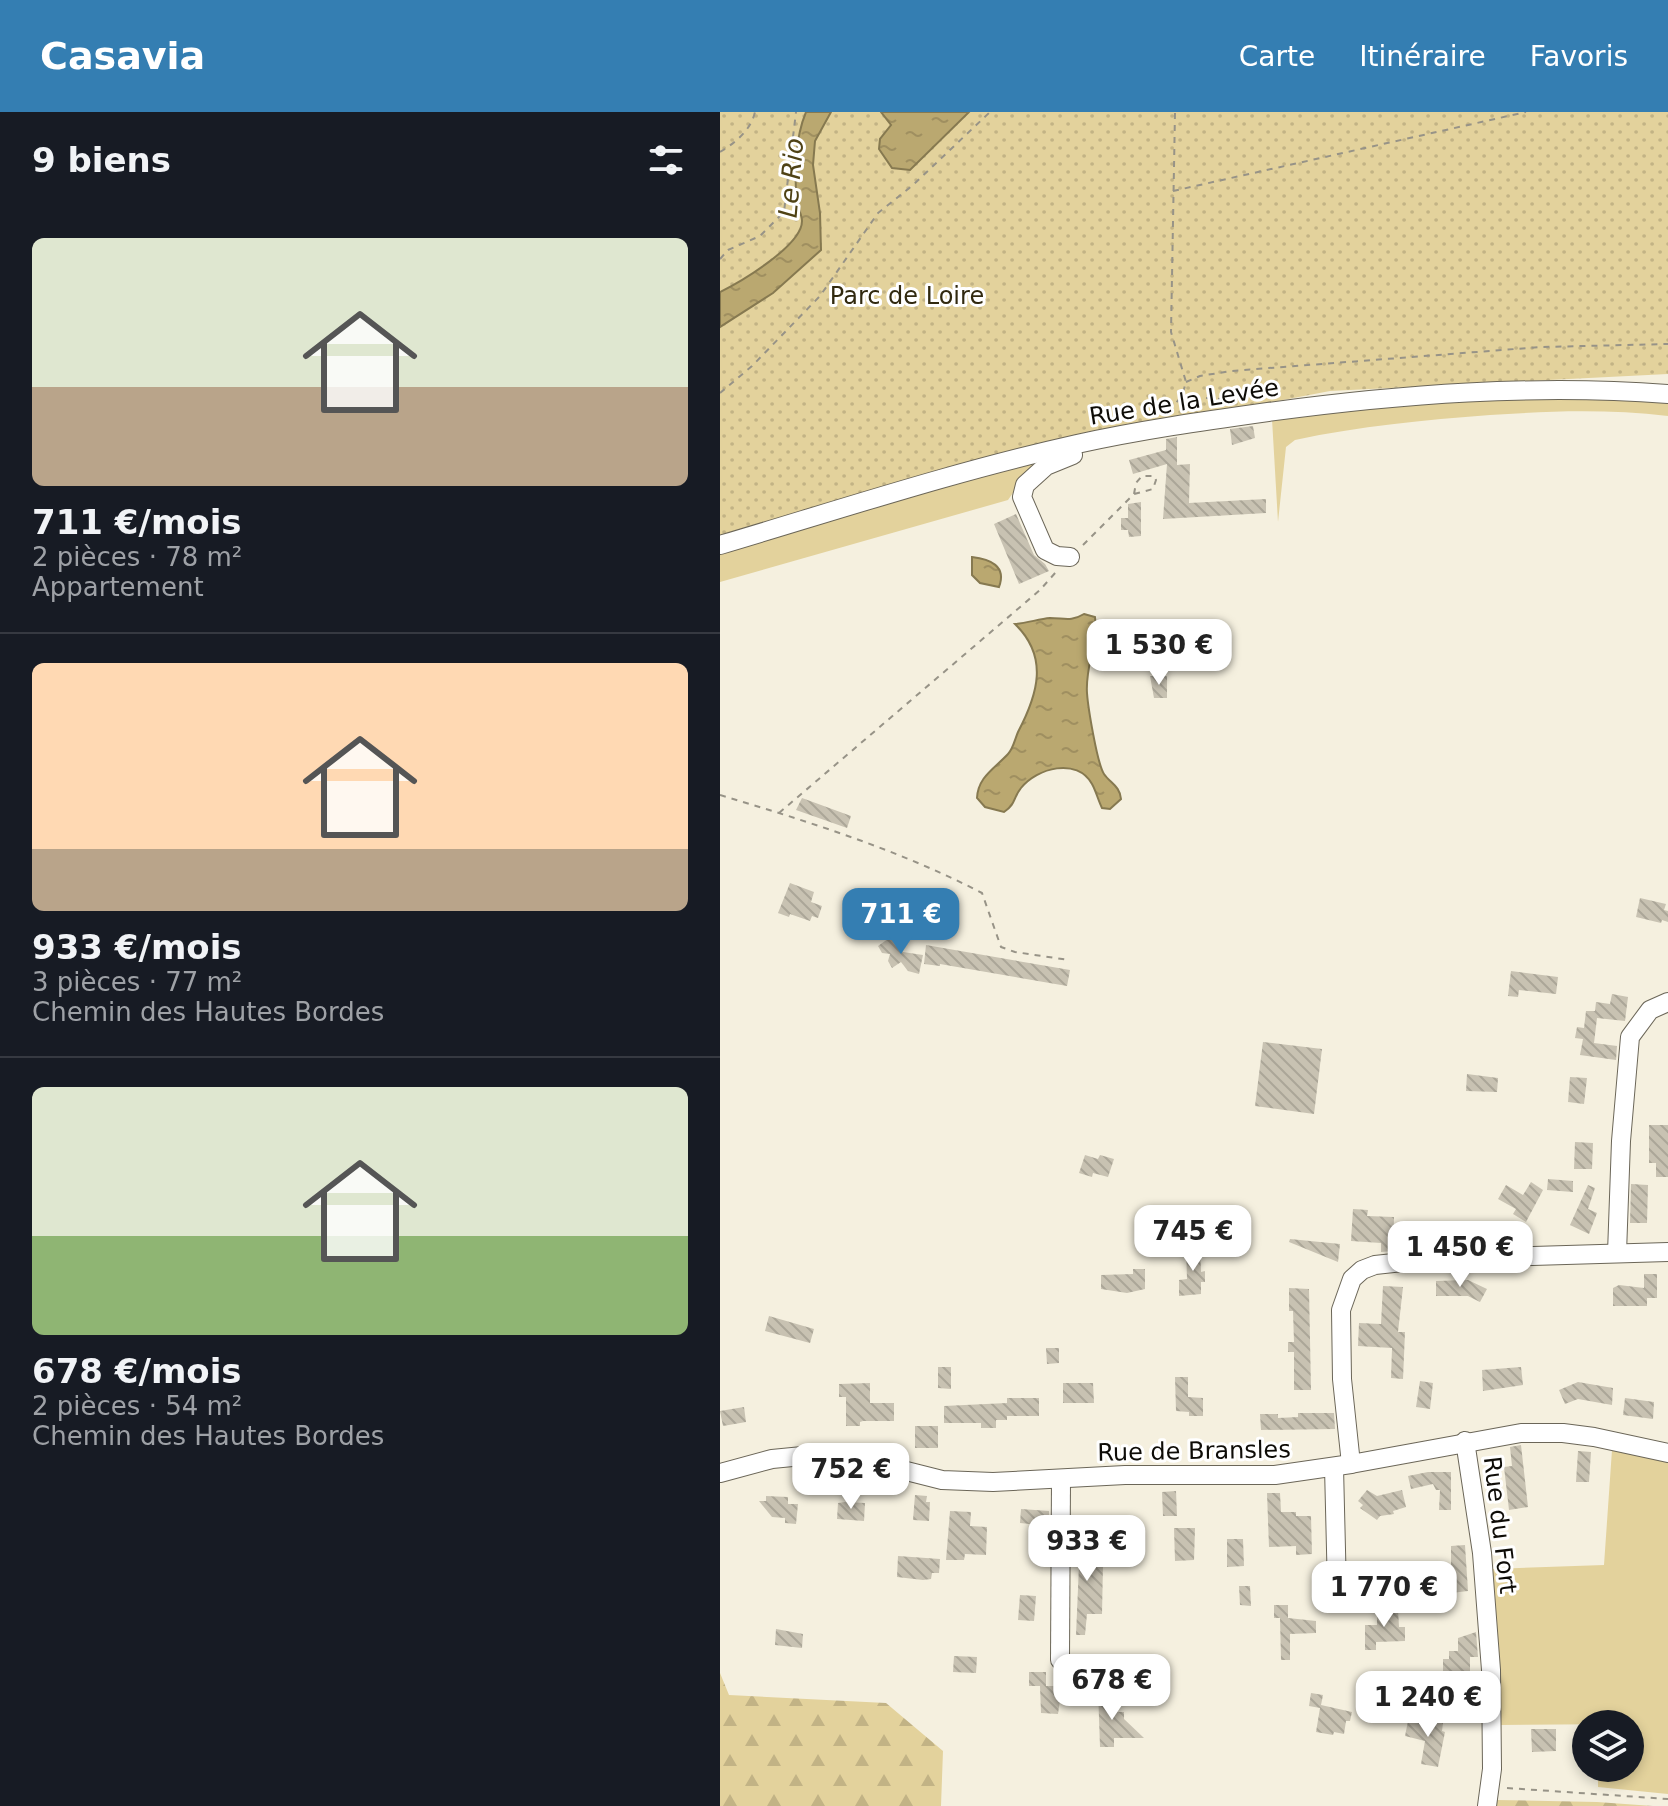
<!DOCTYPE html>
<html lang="fr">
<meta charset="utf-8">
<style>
:root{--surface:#171b24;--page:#20242c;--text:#f1f3f6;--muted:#9ea1a6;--line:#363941;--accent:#347eb2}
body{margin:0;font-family:"DejaVu Sans",sans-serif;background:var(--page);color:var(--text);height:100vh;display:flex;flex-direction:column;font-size:30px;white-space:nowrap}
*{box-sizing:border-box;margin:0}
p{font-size:26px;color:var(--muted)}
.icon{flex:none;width:44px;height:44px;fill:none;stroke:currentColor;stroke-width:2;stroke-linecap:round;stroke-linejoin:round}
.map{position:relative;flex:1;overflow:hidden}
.details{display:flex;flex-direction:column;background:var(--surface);width:720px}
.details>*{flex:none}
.buttons{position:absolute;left:852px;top:1598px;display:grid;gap:16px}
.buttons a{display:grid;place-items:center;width:72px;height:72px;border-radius:50%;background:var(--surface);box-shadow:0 4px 12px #0003;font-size:40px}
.price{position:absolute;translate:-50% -68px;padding:0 18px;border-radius:16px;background:#fff;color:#222;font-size:26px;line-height:52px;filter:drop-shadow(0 2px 4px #0008)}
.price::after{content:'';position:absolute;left:50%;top:48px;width:24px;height:18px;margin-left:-12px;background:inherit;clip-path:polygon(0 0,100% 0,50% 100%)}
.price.on{background:var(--accent);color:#fff}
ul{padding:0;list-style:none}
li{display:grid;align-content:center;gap:16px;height:424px;padding:0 32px}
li+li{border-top:2px solid var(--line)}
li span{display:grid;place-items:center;height:248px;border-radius:12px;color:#555}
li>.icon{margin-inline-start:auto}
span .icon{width:144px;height:144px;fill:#fffc;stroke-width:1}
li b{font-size:34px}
h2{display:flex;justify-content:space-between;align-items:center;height:96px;padding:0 32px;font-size:34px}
header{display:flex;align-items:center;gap:48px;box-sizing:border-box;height:112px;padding:0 40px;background:var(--accent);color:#fff}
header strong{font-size:38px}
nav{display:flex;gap:44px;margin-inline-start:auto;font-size:28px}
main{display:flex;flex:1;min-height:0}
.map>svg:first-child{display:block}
.grass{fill:#e3d29c}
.forest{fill:url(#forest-firs)}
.park{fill:url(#park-dots)}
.water{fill:url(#water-ripples);stroke:#867950;stroke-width:2}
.building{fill:url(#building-back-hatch)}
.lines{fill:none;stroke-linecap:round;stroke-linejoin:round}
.minor-casing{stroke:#6b6658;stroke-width:20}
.path{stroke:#979387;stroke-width:2;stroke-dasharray:6 6;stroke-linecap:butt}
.minor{stroke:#fff;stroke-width:18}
.labels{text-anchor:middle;stroke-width:6;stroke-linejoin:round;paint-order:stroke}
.park-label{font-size:24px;fill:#31290f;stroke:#fff}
.street-label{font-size:24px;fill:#0e0c07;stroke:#fff}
.water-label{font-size:26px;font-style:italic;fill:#4f4215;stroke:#fff}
</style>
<header>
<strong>Casavia</strong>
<nav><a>Carte</a><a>Itinéraire</a><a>Favoris</a></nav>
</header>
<main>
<section class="details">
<h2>9 biens<svg class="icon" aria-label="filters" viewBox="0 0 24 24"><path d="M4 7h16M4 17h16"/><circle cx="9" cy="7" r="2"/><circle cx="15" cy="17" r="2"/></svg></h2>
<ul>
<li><span style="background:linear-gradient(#dfe7d0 60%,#b9a48a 0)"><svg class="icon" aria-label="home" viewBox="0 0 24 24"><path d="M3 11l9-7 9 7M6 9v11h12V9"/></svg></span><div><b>711 €/mois</b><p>2 pièces · 78 m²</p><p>Appartement</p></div></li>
<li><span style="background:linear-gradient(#ffd9b3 75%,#b9a48a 0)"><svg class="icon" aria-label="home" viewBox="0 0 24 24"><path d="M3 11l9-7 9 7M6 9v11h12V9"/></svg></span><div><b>933 €/mois</b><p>3 pièces · 77 m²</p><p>Chemin des Hautes Bordes</p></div></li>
<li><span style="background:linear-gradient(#dfe7d0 60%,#8fb573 0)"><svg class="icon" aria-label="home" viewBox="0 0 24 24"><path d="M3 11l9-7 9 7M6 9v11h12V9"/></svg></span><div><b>678 €/mois</b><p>2 pièces · 54 m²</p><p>Chemin des Hautes Bordes</p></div></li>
</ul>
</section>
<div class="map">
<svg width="948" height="1694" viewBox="0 0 948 1694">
<defs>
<pattern id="forest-firs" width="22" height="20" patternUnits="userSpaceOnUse" patternTransform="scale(2)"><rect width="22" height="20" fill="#e3d29c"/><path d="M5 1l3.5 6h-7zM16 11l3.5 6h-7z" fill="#c2b385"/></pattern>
<pattern id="park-dots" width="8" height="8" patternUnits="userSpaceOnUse" patternTransform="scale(2)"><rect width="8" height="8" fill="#e3d29c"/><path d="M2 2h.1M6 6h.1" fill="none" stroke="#c2b385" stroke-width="1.8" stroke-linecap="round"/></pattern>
<pattern id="water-ripples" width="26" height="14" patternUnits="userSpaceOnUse" patternTransform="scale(2)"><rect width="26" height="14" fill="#baa870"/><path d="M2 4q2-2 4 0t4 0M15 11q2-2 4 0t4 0" fill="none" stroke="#9f8f60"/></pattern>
<pattern id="building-back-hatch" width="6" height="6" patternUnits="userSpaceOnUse" patternTransform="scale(2)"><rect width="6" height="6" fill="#c8c2b2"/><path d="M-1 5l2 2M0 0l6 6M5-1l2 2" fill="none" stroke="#aba698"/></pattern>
</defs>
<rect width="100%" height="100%" fill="#f5f0df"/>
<g class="grass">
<path d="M833,283L948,288V304C888,297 830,299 770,303C704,308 640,314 575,328L566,335L558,410L552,307L667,290Z"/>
<polygon points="342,341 306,362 288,388 0,470 0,438"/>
<polygon points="892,1338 948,1350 948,1682 878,1675 878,1656 910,1656 910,1612 778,1613 771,1457 884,1453"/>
</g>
<g class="forest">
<polygon points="0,1561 9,1583 166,1591 223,1639 221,1694 0,1694"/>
<polygon points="776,1688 877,1690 933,1694 777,1694"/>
</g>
<polygon class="park" points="0,0 948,0 948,262 610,279 379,323 0,424"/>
<g class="water">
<path d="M86,0H111L95,29L93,53L100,101L101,138L53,181L0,215V180C20,170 82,134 82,109C82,103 78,97 77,91C74,62 75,26 86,0Z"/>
<polygon points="161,0 249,0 190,58 172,56 159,37 160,27 171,13"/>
<path d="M252,445C270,447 287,454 279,475L260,471L252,463Z"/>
<path d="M364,502L375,505C378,530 365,555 367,581C368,595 377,651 384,662C390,671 400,674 401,687L390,697L382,696C378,688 376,679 372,672C357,645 317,656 301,676C293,686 296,692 284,700L265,695L257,686C258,665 274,657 288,642C293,637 295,627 298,620C318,582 329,545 295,512C307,511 319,507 330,506C344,506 351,510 364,502Z"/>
</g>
<g class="building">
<polygon points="533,314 535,326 512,333 510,317"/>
<polygon points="457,325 457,353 470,352 469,391 546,387 546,401 443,407 447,352 413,362 409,348 446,338 446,327"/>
<polygon points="421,390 421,424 409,425 408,418 401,418 401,406 408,406 408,392"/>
<polygon points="296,402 314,443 325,452 329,459 299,472 274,412"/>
<polygon points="430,564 447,564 447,586 434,586"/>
<polygon points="82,686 131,704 127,716 76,698"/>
<polygon points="70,771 94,780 91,790 102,794 98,806 92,804 90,809 70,802 69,805 58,801"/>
<polygon points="920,786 946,792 944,798 948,799 948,810 942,808 941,811 916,805"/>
<polygon points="172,824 183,840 203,843 199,862 188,859 181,850 172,856 168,849 170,842 162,841 158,834"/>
<polygon points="206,833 350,858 347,874 220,852 220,854 204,852"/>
<polygon points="791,859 838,865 836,882 799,878 798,885 788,884"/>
<polygon points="892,882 908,885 905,909 877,906 874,931 897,934 896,948 860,943 863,927 855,926 857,915 864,916 866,899 875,899 876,890 890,892"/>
<polygon points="543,930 602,937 594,1002 535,994"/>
<polygon points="747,962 778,966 777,980 746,979"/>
<polygon points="850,965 867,966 864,992 848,990"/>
<polygon points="929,1013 948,1013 948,1065 936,1065 936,1051 929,1051"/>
<polygon points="855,1030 873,1031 872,1057 854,1057"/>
<polygon points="365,1043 378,1047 380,1043 394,1047 388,1065 373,1061 372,1065 359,1061"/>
<polygon points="828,1067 853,1069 853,1080 827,1078"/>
<polygon points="811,1070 823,1078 806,1110 793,1102 796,1097 778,1087 786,1073 803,1083"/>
<polygon points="911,1072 928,1073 927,1111 910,1111"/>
<polygon points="868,1073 875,1076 868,1097 877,1101 869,1122 850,1113"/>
<polygon points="633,1097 648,1098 647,1104 674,1105 673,1139 661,1140 661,1131 631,1129"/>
<polygon points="570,1127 620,1132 618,1150 569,1130"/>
<polygon points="480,1134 481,1160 485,1159 485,1170 481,1170 481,1182 459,1184 459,1168 467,1167 466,1135"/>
<polygon points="413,1157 425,1157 425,1177 407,1181 381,1177 381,1163 413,1162"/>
<polygon points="924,1162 937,1162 937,1186 927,1186 927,1194 893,1194 893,1176 899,1173 924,1176"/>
<polygon points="748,1168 767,1177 760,1190 748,1184 716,1184 716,1169"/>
<polygon points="663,1174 683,1175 678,1220 685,1220 683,1267 671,1266 672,1236 638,1234 639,1211 661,1212"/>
<polygon points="569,1176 589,1177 591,1278 574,1278 574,1240 568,1240 568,1230 574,1230 573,1199 569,1199"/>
<polygon points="49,1204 94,1217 90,1231 45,1219"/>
<polygon points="326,1236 339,1236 339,1251 327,1252"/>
<polygon points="218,1255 231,1255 231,1277 218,1276"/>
<polygon points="801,1255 803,1273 763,1279 762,1258"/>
<polygon points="455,1265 468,1265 468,1285 483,1286 483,1304 469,1304 469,1300 456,1299"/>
<polygon points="700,1269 713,1271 710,1297 696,1295"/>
<polygon points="858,1270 893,1276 892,1293 858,1287 845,1292 839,1278"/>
<polygon points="150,1271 150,1291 174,1291 174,1309 143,1309 140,1310 140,1314 126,1314 126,1285 119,1285 119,1272"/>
<polygon points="343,1271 373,1271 374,1291 343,1291"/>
<polygon points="287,1286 319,1286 319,1304 287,1304 287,1308 276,1308 276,1316 261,1316 261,1311 224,1311 224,1294 287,1291"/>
<polygon points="905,1286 934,1290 933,1307 903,1303"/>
<polygon points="24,1295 26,1310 3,1314 0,1299"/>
<polygon points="578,1301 614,1301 615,1317 541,1318 540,1302 558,1302 558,1306 578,1305"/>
<rect x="195" y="1314" width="23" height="22"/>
<polygon points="801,1333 808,1395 789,1398 784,1355 792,1354 790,1335"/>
<polygon points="858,1339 871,1340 869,1370 856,1370"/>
<polygon points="708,1360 731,1360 731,1398 719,1398 720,1378 716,1378 713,1372 691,1377 688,1364"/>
<polygon points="647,1378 657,1384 682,1378 686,1395 673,1399 674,1402 660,1404 657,1408 640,1396 643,1393 638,1389"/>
<polygon points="456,1379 457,1404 443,1404 442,1380"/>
<polygon points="547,1381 560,1381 561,1400 576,1400 576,1404 591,1404 592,1442 576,1443 576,1434 549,1435"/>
<polygon points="195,1383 207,1384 206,1390 210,1390 209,1409 193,1408"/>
<polygon points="46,1384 68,1385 68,1392 78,1392 76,1412 65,1411 65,1406 52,1405 39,1389 46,1389"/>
<polygon points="125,1390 145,1391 144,1409 117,1407 118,1391"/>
<polygon points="301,1397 329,1399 329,1414 300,1411"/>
<polygon points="230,1399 251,1400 250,1414 267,1415 266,1443 245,1442 244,1448 226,1448"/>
<polygon points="454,1416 475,1416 474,1448 455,1449"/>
<polygon points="353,1420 367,1421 366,1445 377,1445 377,1453 383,1453 382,1502 367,1502 365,1523 356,1523 359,1453 353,1453"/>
<polygon points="507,1427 523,1427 524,1454 507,1455"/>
<polygon points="745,1433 748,1479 731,1481 731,1434"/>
<polygon points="178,1444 220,1447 219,1461 212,1461 211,1467 203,1468 177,1465"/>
<polygon points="519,1474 530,1474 531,1494 520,1493"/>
<polygon points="300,1483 316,1484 314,1509 298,1508"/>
<polygon points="554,1493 568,1493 568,1506 596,1509 596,1521 570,1522 570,1548 561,1548 560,1506 554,1506"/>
<polygon points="657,1497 678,1497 679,1515 685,1515 685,1529 656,1530 656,1538 645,1538 645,1513 657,1513"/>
<polygon points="56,1517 83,1522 82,1536 55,1533"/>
<polygon points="756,1520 758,1545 750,1545 750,1567 723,1567 723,1547 729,1547 729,1539 738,1539 738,1526"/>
<polygon points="234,1544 257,1545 256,1561 233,1560"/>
<polygon points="309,1560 326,1560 326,1574 342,1574 338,1602 321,1601 320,1574 309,1574"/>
<polygon points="378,1577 391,1577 391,1600 404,1600 404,1607 424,1626 394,1626 394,1635 380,1635"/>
<polygon points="591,1581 603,1583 601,1593 632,1600 630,1609 626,1609 624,1622 614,1620 613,1623 596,1620 600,1596 589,1594"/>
<polygon points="695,1605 723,1611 722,1619 725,1620 718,1655 701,1652 705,1629 685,1624 688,1609 694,1610"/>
<polygon points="811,1617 836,1617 836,1639 812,1640"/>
</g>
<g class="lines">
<g class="minor-casing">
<g id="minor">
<path d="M0,433C118,398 236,359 357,332C420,318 484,309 548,300C681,282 814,272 948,282"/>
<polyline points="350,445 337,444 325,438 302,385 305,373 326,354 353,343"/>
<polyline points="897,1141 901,1029 910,925 930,898 948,890"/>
<polyline points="745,1329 762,1441 771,1558 772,1657 767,1694"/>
<polyline points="631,1352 622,1267 621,1198 632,1167 642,1158 655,1153 711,1147 948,1140"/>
<polyline points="614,1355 617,1479"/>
<polyline points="0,1361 52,1347 103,1342 127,1344 222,1368 273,1370 405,1363 555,1363 631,1352 801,1321 843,1321 874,1325 948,1341"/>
<polyline points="340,1548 341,1367"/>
</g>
</g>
<g class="path">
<path d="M0,40C15,31 31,18 35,0"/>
<polyline points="453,79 806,0"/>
<polyline points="0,147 8,138 40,124 64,100 76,0"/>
<polyline points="466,270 480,264 511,259 821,235 948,232"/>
<polyline points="0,281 32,254 100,184 158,101 193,73 270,0"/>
<polyline points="486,286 517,288"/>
<polyline points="435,300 455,292 462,284 466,270 451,220 455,0"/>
<polyline points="363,433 414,382 416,371 422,364 434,364 436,368 433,377 414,382"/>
<path d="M0,683C90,710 179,738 262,781L281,835L295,840L349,848"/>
<polyline points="59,701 320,478 336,460"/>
<polyline points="787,1676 948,1687"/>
</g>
<use href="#minor" class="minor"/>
</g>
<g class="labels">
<g class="park-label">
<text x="187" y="192">Parc de Loire</text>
</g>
<g class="street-label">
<text transform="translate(464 290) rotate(-9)" y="8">Rue de la Levée</text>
<text transform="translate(474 1339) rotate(-1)" y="8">Rue de Bransles</text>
<text transform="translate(780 1413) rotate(83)" y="8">Rue du Fort</text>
</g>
<g class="water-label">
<text transform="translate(71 66) rotate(-85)" y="9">Le Rio</text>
</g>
</g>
</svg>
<div class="buttons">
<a><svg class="icon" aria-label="layers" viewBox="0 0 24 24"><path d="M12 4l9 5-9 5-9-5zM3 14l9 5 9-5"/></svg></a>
</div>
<b class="price" style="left:439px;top:575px">1 530 €</b>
<b class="price on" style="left:181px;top:844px">711 €</b>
<b class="price" style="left:473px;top:1161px">745 €</b>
<b class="price" style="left:740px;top:1177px">1 450 €</b>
<b class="price" style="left:131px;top:1399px">752 €</b>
<b class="price" style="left:367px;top:1471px">933 €</b>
<b class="price" style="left:664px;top:1517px">1 770 €</b>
<b class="price" style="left:392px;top:1610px">678 €</b>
<b class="price" style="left:708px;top:1627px">1 240 €</b>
</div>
</main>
